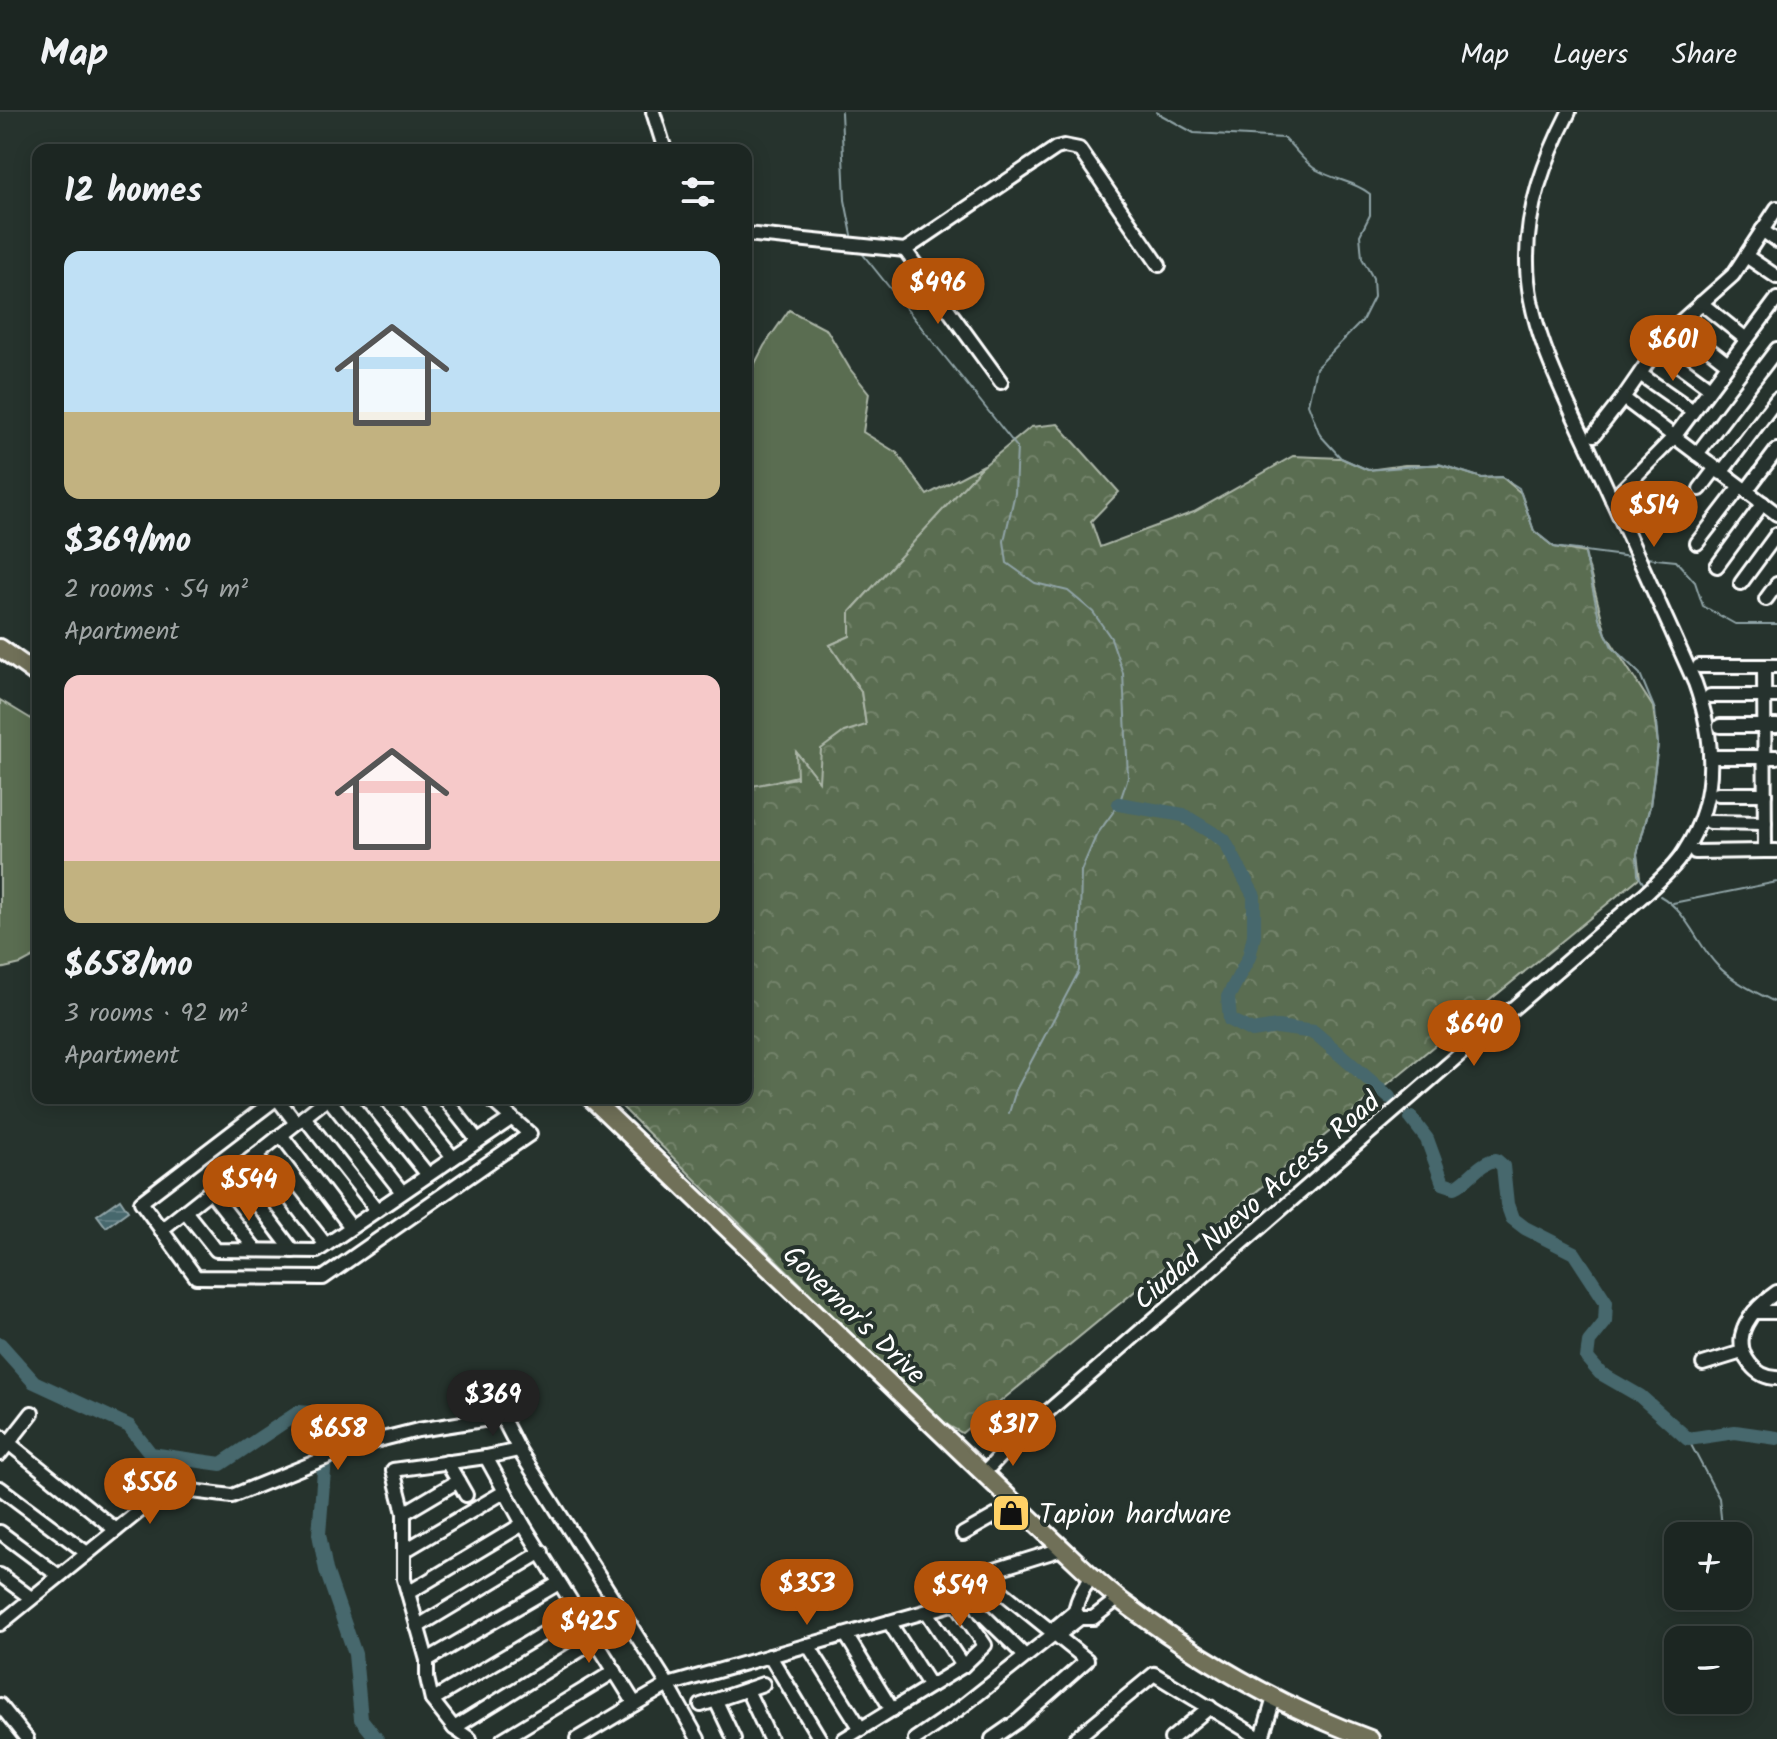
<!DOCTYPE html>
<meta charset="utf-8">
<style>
:root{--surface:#1c2622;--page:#29322f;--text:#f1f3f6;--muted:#a0a5a5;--line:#3a4340;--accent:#b45309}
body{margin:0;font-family:Kalam,sans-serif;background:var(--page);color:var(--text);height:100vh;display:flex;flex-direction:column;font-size:30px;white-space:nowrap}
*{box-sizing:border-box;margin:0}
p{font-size:26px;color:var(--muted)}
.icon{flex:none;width:44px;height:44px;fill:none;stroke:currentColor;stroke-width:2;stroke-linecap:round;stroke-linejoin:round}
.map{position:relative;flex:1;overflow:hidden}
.side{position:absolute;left:32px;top:32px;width:720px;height:960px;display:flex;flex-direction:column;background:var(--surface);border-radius:16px;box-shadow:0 4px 20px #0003,0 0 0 2px var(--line)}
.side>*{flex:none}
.fabs{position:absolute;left:1664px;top:1410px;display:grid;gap:16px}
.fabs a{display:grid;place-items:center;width:88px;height:88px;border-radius:16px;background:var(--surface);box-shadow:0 4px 20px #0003,0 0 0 2px var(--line);font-size:40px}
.price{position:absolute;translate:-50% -68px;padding:0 18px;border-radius:28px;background:var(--accent);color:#fff;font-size:26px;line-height:52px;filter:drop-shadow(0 2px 4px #0008)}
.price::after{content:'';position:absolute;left:50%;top:48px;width:24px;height:18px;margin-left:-12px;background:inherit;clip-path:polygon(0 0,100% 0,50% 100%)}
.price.current{background:#222;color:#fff}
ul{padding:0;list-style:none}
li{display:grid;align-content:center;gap:16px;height:424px;padding:0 32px}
li span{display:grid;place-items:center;height:248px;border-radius:16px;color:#555}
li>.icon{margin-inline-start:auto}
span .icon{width:144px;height:144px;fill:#fffc;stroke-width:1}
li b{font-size:34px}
h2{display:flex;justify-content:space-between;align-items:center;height:96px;padding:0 32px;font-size:34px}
header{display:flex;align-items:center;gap:48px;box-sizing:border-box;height:112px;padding:0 40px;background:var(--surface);border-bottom:2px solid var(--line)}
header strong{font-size:38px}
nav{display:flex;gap:44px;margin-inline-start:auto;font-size:28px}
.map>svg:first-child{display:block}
.green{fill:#5a6d51;stroke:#acb6a8;stroke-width:2}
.forest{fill:url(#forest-crowns);stroke:#acb6a8;stroke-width:2}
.water{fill:url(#water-rules);stroke:#90a4a7;stroke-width:2}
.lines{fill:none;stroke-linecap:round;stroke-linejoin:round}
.stream{stroke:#90a4a7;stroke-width:2}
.river{stroke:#46676d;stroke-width:14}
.minor-casing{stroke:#fff;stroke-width:18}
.major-casing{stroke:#fff;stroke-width:22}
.minor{stroke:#26332d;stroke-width:12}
.major{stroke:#706f59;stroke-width:16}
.labels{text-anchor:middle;stroke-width:8;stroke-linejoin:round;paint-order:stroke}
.street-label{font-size:28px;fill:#fff;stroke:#26332d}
.poi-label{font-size:28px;fill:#fff;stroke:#26332d;text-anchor:start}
</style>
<header>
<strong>Map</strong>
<nav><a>Map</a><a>Layers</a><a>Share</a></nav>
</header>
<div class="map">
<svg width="1777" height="1627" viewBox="0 0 1777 1627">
<defs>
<pattern id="forest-crowns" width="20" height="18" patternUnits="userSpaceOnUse" patternTransform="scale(2)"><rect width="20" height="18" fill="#5a6d51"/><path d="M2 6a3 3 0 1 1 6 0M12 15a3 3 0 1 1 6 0" fill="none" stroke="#73836b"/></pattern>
<pattern id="water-rules" width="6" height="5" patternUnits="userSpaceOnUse" patternTransform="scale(2)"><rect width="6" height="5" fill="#46676d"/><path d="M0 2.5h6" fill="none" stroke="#627e83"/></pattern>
</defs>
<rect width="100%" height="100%" fill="#26332d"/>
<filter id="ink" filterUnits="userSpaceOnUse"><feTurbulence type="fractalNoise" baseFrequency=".0125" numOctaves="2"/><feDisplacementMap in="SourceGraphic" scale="16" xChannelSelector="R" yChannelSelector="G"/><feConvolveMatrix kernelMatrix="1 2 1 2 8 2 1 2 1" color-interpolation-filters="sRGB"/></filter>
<g filter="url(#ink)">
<g class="green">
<polygon points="789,198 827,218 850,257 869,281 863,320 897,341 927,383 984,353 850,500 850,524 830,533 861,580 866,613 819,670 797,641 797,664 746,676 746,269 764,234"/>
<polygon points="0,588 38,611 38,843 21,852 0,857"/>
</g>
<polygon class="forest" points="1058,312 1119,380 1091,409 1100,435 1194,400 1293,344 1341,346 1368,358 1405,353 1441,353 1482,366 1502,365 1521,381 1534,419 1554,435 1585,441 1606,522 1653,595 1658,632 1650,694 1637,742 1640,765 962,1321 937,1307 613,986 746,986 746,675 797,666 796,640 819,669 821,637 844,620 866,613 861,579 830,533 850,524 850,500 981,356 1031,315"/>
<polygon class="water" points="120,1087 128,1099 106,1115 97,1103"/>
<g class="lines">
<g class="stream">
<polyline points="841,0 845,88 853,128"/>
<path d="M1156,0L1194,21L1284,26C1295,36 1305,52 1317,58C1334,68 1354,69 1370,82V103L1360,123L1362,146L1373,166L1374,185L1362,209L1316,256L1308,292L1320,323L1341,346L1368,358L1439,352L1482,366L1502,365L1519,376L1534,419L1554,435L1631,445"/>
<polyline points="861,140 1017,335 1015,381 1004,429 1007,451 1035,471 1068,479 1093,500 1111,526 1123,561 1128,665 1119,692 1096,724 1081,759 1079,859 1016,978 1009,1001"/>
<polyline points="1585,442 1599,506 1612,535 1640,562 1655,598 1658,632 1650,694 1637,742 1638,763 1643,771"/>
<polyline points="1646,446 1676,449 1695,470 1703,494 1735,512 1777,512"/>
<path d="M1660,784C1686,798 1697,832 1717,853C1733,870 1757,881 1777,891"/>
<polyline points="1673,791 1777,770"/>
<polyline points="1688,1327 1719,1386 1723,1424"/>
<polyline points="1729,1484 1729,1491"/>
</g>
<g class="river">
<polyline points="1119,692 1183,703 1224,728 1254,784 1254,823 1249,845 1228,885 1230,908 1252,919 1277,915 1314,920 1389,985"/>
<path d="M1411,1006L1427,1027L1443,1071L1455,1075C1470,1068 1479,1050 1496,1048L1503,1054L1507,1092L1512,1106L1525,1116L1574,1141L1606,1190L1605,1210L1589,1230L1587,1246L1600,1261L1640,1284L1688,1327L1735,1320L1777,1326"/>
<polyline points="0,1232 34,1270 129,1314 151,1342 221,1352 299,1300 309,1301 327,1321 319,1422 326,1458 355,1542 361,1607 377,1627"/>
</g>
<g class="minor-casing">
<g id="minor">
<polyline points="653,0 665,38"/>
<polyline points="1777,96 1733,163 1668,221 1623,286 1777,402"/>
<polyline points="1762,118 1777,129"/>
<polyline points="746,122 905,138 1056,36 1064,34 1079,37 1159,153"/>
<polyline points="905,138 1001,270"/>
<polyline points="1746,144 1777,165"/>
<polyline points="1701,191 1746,227"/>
<polyline points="1678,213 1728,252"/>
<polyline points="1657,237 1710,276"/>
<polyline points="1640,262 1693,299"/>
<polyline points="1594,323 1623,286"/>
<polyline points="1697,342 1777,237"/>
<polyline points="1721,361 1777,287"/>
<polyline points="1700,377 1716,356"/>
<polyline points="1746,379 1777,338"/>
<polyline points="1612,388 1674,325 1777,187"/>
<polyline points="1697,431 1740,375"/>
<polyline points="1717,454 1763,391"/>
<polyline points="1741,471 1777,422"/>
<polyline points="1766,487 1777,472"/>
<polyline points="1699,554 1777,554"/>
<polyline points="1764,554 1765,739 1777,739"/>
<polyline points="1710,584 1777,584"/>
<polyline points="1720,614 1777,614"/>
<polyline points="1711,645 1777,645"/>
<polyline points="1718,682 1765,682"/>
<polyline points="1710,710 1765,711"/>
<polyline points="1695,740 1765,739"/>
<polyline points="277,986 141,1090 196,1165 323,1166 530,1022 489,986"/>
<polyline points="277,986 296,1011"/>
<polyline points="328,986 402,1080"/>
<polyline points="366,986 428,1063"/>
<polyline points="405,986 453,1046"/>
<polyline points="444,986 478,1029"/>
<polyline points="304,1005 377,1098"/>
<polyline points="281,1023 351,1115"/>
<polyline points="256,1043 326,1133"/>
<polyline points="234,1061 293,1139"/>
<polyline points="210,1079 256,1138"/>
<polyline points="185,1099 216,1138 317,1139 512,1006"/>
<polyline points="161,1118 328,986"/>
<path d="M1777,1180C1753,1196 1728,1225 1750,1252C1757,1261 1765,1266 1777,1266"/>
<polyline points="1754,1200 1777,1200"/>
<polyline points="1703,1252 1742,1240"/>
<polyline points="0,1324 116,1418"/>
<polyline points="0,1342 32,1301"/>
<polyline points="486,1345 519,1338"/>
<path d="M984,1361L1016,1327L1646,781C1659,769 1675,755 1684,740C1719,687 1715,627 1695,571C1662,497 1628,423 1595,350C1568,290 1527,217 1527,150C1526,97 1545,47 1569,0"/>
<polyline points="458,1369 466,1383"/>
<polyline points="0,1376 87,1441"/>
<polyline points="404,1401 458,1369 447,1350"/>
<polyline points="0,1420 59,1464"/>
<polyline points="963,1422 1016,1392"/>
<polyline points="404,1439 504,1380"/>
<polyline points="0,1463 31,1486"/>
<path d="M1093,1463C1084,1475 1078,1484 1075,1499L1080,1506H1093L1119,1486"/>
<polyline points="408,1481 523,1412"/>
<polyline points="927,1500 963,1554"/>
<polyline points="889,1510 930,1574"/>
<polyline points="0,1512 168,1376 232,1384 355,1334 418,1318 502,1305 519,1338 668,1573 698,1627"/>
<polyline points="417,1515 542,1440"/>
<polyline points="1054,1522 1057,1514 1075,1499"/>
<polyline points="846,1523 892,1598"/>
<polyline points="808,1533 861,1617"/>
<polyline points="770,1544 820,1627"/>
<polyline points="1025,1544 980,1500 976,1493 985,1461 1062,1437"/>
<polyline points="427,1548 559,1471"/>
<polyline points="747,1578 770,1627"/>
<polyline points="432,1588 578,1501"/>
<polyline points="716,1589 734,1627"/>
<polyline points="0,1593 27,1627"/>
<polyline points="701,1593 763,1572"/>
<polyline points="454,1616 595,1529"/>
<polyline points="470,1627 454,1616 432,1588 427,1566 427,1548 404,1467 404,1401 393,1358 486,1345 523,1412 635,1592 668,1573 956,1491 985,1533 963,1554 844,1627"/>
<polyline points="503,1627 615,1559"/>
<polyline points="577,1627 635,1592"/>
<polyline points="915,1627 959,1597 1054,1522 1062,1520 1080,1506"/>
<polyline points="992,1627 1018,1609 1087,1548 1000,1478"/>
<polyline points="1075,1627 1154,1562 1261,1627"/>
<polyline points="1171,1627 1210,1595"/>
<polyline points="1264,1627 1262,1626 1274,1586"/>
</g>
</g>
<g class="major-casing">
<g id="major">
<polyline points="0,536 38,563"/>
<path d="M591,986L1050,1425C1075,1448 1100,1474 1128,1494C1202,1549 1283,1596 1370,1627"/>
</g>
</g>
<use href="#minor" class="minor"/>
<use href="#major" class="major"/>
</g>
</g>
<defs>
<g id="shop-square" transform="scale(2)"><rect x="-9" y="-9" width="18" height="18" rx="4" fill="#ffd166" stroke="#26332d"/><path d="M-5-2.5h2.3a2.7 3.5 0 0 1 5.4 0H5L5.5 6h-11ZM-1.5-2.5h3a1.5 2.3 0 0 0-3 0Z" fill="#111"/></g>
</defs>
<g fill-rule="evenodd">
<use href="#shop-square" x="1011" y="1401"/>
</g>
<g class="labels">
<g class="street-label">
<text transform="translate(1256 1088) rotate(-41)" y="10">Ciudad Nuevo Access Road</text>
<text transform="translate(855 1202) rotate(44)" y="10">Governor's Drive</text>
</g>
<g class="poi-label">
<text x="1039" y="1411">Tapion hardware</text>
</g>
</g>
</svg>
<div class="fabs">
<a>+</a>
<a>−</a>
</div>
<b class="price" style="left:938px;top:214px">$496</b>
<b class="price" style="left:1673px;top:271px">$601</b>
<b class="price" style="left:1654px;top:437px">$514</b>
<b class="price" style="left:1474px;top:956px">$640</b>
<b class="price" style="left:249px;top:1111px">$544</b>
<b class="price current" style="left:493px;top:1326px">$369</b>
<b class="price" style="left:1013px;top:1356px">$317</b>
<b class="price" style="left:338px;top:1360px">$658</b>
<b class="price" style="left:150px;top:1414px">$556</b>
<b class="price" style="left:807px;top:1515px">$353</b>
<b class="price" style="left:960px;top:1517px">$549</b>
<b class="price" style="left:589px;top:1553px">$425</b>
<section class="side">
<h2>12 homes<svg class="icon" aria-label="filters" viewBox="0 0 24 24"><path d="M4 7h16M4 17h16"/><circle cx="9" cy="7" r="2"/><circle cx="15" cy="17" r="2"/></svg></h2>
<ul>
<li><span style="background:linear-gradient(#bfe0f5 65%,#c2b280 0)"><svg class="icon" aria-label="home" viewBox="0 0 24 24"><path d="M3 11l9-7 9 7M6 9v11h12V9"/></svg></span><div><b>$369/mo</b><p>2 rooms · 54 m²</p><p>Apartment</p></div></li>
<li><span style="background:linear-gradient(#f6c9c9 75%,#c2b280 0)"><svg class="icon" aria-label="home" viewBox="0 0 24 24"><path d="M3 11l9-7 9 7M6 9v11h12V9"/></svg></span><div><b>$658/mo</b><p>3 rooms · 92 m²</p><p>Apartment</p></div></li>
</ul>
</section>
</div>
